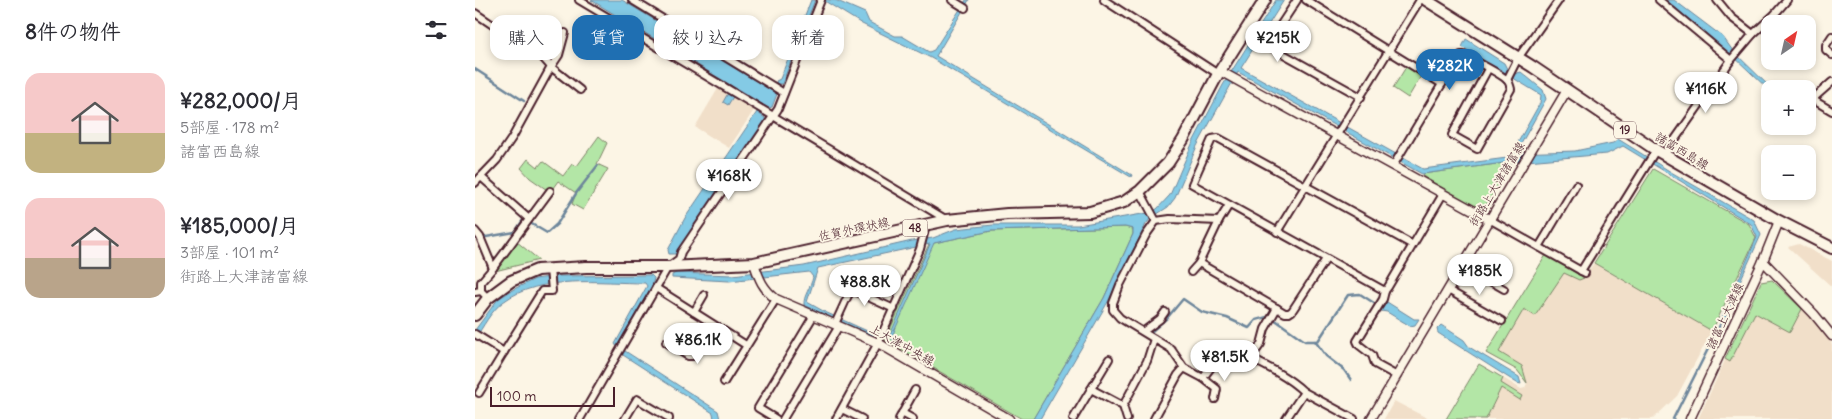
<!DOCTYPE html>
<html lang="ja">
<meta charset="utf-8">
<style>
:root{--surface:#fff;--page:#f7f7f7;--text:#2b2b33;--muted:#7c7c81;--accent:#1f6fb2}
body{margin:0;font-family:Delius,"Klee One",sans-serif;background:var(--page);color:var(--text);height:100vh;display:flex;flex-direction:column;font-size:19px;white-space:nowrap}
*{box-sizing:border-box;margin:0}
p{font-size:16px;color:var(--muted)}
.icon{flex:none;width:28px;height:28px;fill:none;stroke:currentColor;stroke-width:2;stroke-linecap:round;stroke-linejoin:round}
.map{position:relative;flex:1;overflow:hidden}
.side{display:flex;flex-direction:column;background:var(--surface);width:475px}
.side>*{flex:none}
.banner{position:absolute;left:15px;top:15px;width:475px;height:45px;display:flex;gap:10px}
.needle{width:32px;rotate:34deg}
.controls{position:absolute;left:1286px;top:15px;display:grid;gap:10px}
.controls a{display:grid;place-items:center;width:55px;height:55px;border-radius:10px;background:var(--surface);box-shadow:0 2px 8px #0003;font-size:25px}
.scale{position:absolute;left:15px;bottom:12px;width:125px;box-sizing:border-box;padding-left:5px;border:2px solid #4a1f2b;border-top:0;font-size:14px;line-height:18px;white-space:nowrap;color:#4a1f2b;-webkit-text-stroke:4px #fcf5e5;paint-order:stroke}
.price{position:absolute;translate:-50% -42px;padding:0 11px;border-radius:18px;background:#fff;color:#222;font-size:16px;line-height:32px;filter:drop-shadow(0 1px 2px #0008)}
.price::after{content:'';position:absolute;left:50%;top:30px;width:15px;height:11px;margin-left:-8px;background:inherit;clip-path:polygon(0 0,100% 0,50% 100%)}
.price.on{background:var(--accent);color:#fff}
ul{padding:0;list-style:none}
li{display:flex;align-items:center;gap:15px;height:125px;padding:0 25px}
li span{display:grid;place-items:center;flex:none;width:140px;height:100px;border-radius:15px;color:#555}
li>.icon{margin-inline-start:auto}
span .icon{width:60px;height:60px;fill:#fffc;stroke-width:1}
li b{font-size:21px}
h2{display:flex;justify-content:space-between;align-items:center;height:60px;padding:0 25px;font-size:21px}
.tag{padding:0 18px;border-radius:15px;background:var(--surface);box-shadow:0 2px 8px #0003;font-size:18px;line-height:45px}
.tag.on{background:var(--accent);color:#fff}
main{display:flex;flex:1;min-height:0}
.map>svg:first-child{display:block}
.built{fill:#f1dfc9}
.green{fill:#b3e6a6;stroke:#7e8268}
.water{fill:#84cae5;stroke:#6d869b}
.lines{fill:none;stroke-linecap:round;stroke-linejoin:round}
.stream{stroke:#6d869b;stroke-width:2.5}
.minor-casing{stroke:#4a1f2b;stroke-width:10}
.tertiary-casing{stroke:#4a1f2b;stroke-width:11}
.primary-casing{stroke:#4a1f2b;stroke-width:14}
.minor{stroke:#fcf5e5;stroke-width:6}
.tertiary{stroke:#fcf5e5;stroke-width:8}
.primary{stroke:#fcf5e5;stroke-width:10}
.labels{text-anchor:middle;stroke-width:4;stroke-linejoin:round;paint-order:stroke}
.shield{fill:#fcf5e5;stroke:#7f5f63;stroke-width:1}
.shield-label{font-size:11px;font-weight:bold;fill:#4a1f2b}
.street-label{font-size:12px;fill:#4a1f2b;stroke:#fcf5e5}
</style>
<main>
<section class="side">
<h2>8件の物件<svg class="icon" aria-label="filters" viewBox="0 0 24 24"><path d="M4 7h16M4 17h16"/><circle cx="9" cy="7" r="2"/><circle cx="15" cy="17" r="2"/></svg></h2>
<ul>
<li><span style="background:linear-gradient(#f6c9c9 60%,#c2b280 0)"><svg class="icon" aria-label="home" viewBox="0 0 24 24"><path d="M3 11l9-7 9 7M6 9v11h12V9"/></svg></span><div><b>¥282,000/月</b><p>5部屋 · 178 m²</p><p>諸富西島線</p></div></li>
<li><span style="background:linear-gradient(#f6c9c9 60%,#b9a48a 0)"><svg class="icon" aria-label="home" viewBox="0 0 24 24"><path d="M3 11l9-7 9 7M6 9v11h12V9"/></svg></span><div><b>¥185,000/月</b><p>3部屋 · 101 m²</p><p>街路上大津諸富線</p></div></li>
</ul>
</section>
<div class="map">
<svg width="1357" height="419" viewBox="0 0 1357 419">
<rect width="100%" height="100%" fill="#fcf5e5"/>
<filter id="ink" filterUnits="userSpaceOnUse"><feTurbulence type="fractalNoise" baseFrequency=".02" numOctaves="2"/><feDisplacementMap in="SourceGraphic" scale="10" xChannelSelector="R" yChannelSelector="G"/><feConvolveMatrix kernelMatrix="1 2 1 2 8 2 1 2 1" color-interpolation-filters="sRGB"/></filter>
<g filter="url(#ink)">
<g class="built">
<polygon points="244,87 279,110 254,148 220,127"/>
<polygon points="1324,244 1357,261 1357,287 1313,247"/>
<polygon points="1071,255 1109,277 1119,263 1237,331 1202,396 1178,419 1004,419 1028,378 1046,389 1050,388 1052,383 1042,370 1011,353"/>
<polygon points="1297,280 1335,317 1357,344 1357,419 1223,419 1286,282"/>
<polygon points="919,401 954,419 909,419"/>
</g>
<g class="green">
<polygon points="931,67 946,76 933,98 918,88"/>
<polygon points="124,136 132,143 122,164 133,169 108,210 97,204 101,193 83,181 75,192 55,178 46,168 53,159 63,167 68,161 88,176 97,164 102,166"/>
<polygon points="1029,163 1036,165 1009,208 1004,209 949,177 947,174"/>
<polygon points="1178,169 1274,224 1281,238 1237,331 1119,263"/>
<polygon points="650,227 658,229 658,234 629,298 558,419 547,419 410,340 454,244 516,231"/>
<polygon points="41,241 64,260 20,271"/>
<polygon points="1071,255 1109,278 1104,280 1089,273 1060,316 1049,309 1024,352 1047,366 1052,383 1042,370 1011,353"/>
<polygon points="1297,280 1327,309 1315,332 1280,313 1255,362 1250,359 1286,282"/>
<polygon points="1004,364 1028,378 1026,383 1047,396 1045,400 1026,388 1011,419 971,419"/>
</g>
<g class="water">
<polygon points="116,0 147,0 302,94 297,107 294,108 262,90 253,105 248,102 257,86"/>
<polygon points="336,0 340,0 307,84 302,84 301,81 305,79"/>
<polygon points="348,0 360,0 390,13 394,22 420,36 427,36 454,52 459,50 491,0 494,0 461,56 657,175 656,177 456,58 387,24"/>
<path d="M801,0H809L766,68L948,169L1032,158L1037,153L1065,103L1066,95L987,47L991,39L1029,63L1032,69L1039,74L1046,72L1068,90L1071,99L1041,153L1100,151L1138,143L1143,139L1196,172L1279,220L1286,235L1261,290L1248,323L1245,322L1282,237L1276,224L1148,146L1132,154L1029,163L947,174L763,72L722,146L700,198L693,207L676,218L671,224L634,300L565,419H558L629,298L658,234V229L650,227L516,231L459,243L418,334L422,341L421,342L418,341L415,335L455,244L343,268L332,302L350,312L399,334L398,336L329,305C328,296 336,287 338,277L334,272L254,281L197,278V275L201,273L258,275L329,266L437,241L458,238L481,229L518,225H603L673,213L682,209L695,195L717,144L748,85Z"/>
<polygon points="1189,0 1199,0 1248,37 1258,51 1297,89 1295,89 1295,91 1256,54 1248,50"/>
<polygon points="282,112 290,118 290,121 201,254 194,254 193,250 210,218"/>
<path d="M176,275L179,278L177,286L143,344L150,351L243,411L245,419H239L238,413L148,355L140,344L172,286L170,283C126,283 65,274 28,302C16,311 8,327 0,339V330L23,299L39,289L60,279L83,276Z"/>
<polygon points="912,302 939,319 944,319 940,325 935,326 912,312 906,311"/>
<polygon points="966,325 989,340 994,347 1044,377 1046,384 1042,383 963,333 962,329"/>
</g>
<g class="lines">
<g class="stream">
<polyline points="0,69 49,101"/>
<polyline points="55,223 72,233 82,224 102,192 123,165"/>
<polyline points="11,237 40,232 48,220"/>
<polyline points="799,319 830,341 843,341 873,295 885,294 899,303"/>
<polyline points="677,331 692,318 708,299 727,312 752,318 774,328 781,320 792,317"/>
<polyline points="840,341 851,356 869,370 876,380"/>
<polyline points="1198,419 1248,319"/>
</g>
<g class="minor-casing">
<g id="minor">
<polyline points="104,0 472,220"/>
<polyline points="157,0 309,93"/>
<polyline points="477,0 490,8"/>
<polyline points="629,0 743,74"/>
<polyline points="822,0 795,41 794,44 796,47 886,97"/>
<polyline points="831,0 967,84 918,166"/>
<polyline points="1184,0 1256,60"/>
<polyline points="0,13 37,38 59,48 76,67 37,138 22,160 0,183"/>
<polyline points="90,33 84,55 76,67 105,90"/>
<polyline points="1278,34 1299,15 1312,0"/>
<polyline points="1357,36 1351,45 1351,50 1357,55"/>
<polyline points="1032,80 1043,58 1084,0"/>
<polyline points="1357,82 1340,97 1340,101 1357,111"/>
<path d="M967,84L986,55H989C999,61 1026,73 1033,81C1035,84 1035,86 1036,89L1002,149L977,135L1013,69"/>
<polyline points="1189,155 1256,60 1278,34 1256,17 1242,0"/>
<polyline points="6,177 54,219"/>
<polyline points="665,191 681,221"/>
<path d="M754,205L744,221L695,219L681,221L671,235L645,285L638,303V310L645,318L696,349L709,368L728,378L747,353L755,348C779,361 808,372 829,392L879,419"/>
<polyline points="1014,219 1110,273"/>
<polyline points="744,221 724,263 810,313 814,313 817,311 851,259"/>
<polyline points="0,231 5,237 18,268 6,282 6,291"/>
<polyline points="802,232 945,0"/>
<polyline points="938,245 743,138 737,139 717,184 910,291 913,287 968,194"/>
<polyline points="1064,247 1101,185"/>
<polyline points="987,265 1029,289"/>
<polyline points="18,268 75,191"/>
<polyline points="1106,271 1181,150"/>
<polyline points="716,272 724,263"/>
<polyline points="181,288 271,345"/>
<polyline points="364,289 374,294"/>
<polyline points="973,290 1027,321"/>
<polyline points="910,291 908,299 882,341 884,345 897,355 900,364 922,376"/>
<polyline points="0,292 6,291 13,298"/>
<polyline points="219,312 229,295"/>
<polyline points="360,324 376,289 419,309"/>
<polyline points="669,331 685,319 690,312"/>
<polyline points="0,334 29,352 4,393"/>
<polyline points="191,342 213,356 218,356 237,324"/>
<polyline points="29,352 67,291 77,291 75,269"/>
<polyline points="775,359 786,344 790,329 802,308"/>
<polyline points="728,378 742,389 740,399"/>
<polyline points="249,382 301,299"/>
<polyline points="616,389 648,406"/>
<polyline points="367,409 387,419"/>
<polyline points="427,413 438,419"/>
<polyline points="105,419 193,267 204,259 206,252 303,109 346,0"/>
<polyline points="150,419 162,399 194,418 194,419"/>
<polyline points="301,419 283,408 339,315"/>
<polyline points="308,419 364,326"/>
<polyline points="361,419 403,343 445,249 451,226"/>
<polyline points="424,419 440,390"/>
<polyline points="598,419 634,359"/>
<polyline points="652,419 648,406 672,361 679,339"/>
<polyline points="679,419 703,375 709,368"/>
<polyline points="811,419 829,392"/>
</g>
</g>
<g class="tertiary-casing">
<g id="tertiary">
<polyline points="745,71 1014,219"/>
<polyline points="1288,261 1339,314 1357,336"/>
<path d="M279,263C284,279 288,289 301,299L403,343L534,419"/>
<polyline points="896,419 1092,90"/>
<polyline points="1215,419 1288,261 1304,221"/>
</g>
</g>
<g class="primary-casing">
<g id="primary">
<polyline points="951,0 1058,67 1181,150 1304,221 1357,248"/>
<polyline points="0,315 13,298 36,281 62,270 111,267 193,267 279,263 472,220 532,214 615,212 649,202 665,191 693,163 708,140 743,74 790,0"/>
</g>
</g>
<use href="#minor" class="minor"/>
<use href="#tertiary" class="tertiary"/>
<use href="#primary" class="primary"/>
</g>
</g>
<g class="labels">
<g class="shield">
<rect x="1139" y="121.5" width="22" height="17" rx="4"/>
<rect x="427.5" y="219.5" width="25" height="17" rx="4"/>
</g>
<g class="shield-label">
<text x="1150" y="134">19</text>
<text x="440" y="232">48</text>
</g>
<g class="street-label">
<text transform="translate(1207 151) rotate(31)" y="4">諸富西島線</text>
<text transform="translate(1022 184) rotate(-59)" y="4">街路上大津諸富線</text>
<text transform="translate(379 229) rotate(-12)" y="4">佐賀外環状線</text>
<text transform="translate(1250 316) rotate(-65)" y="4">諸富上大津線</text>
<text transform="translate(427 345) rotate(29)" y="4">上大津中央線</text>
</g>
</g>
</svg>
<div class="controls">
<a><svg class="needle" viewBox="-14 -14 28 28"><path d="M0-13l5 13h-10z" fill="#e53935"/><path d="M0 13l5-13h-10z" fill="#7c7c81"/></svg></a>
<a>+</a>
<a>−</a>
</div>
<div class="scale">100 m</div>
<b class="price" style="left:803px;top:63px">¥215K</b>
<b class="price on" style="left:975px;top:91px">¥282K</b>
<b class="price" style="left:1231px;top:114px">¥116K</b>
<b class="price" style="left:254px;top:201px">¥168K</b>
<b class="price" style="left:1005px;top:296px">¥185K</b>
<b class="price" style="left:390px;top:307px">¥88.8K</b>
<b class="price" style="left:223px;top:365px">¥86.1K</b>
<b class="price" style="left:750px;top:382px">¥81.5K</b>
<div class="banner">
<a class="tag">購入</a>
<a class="tag on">賃貸</a>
<a class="tag">絞り込み</a>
<a class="tag">新着</a>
</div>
</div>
</main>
